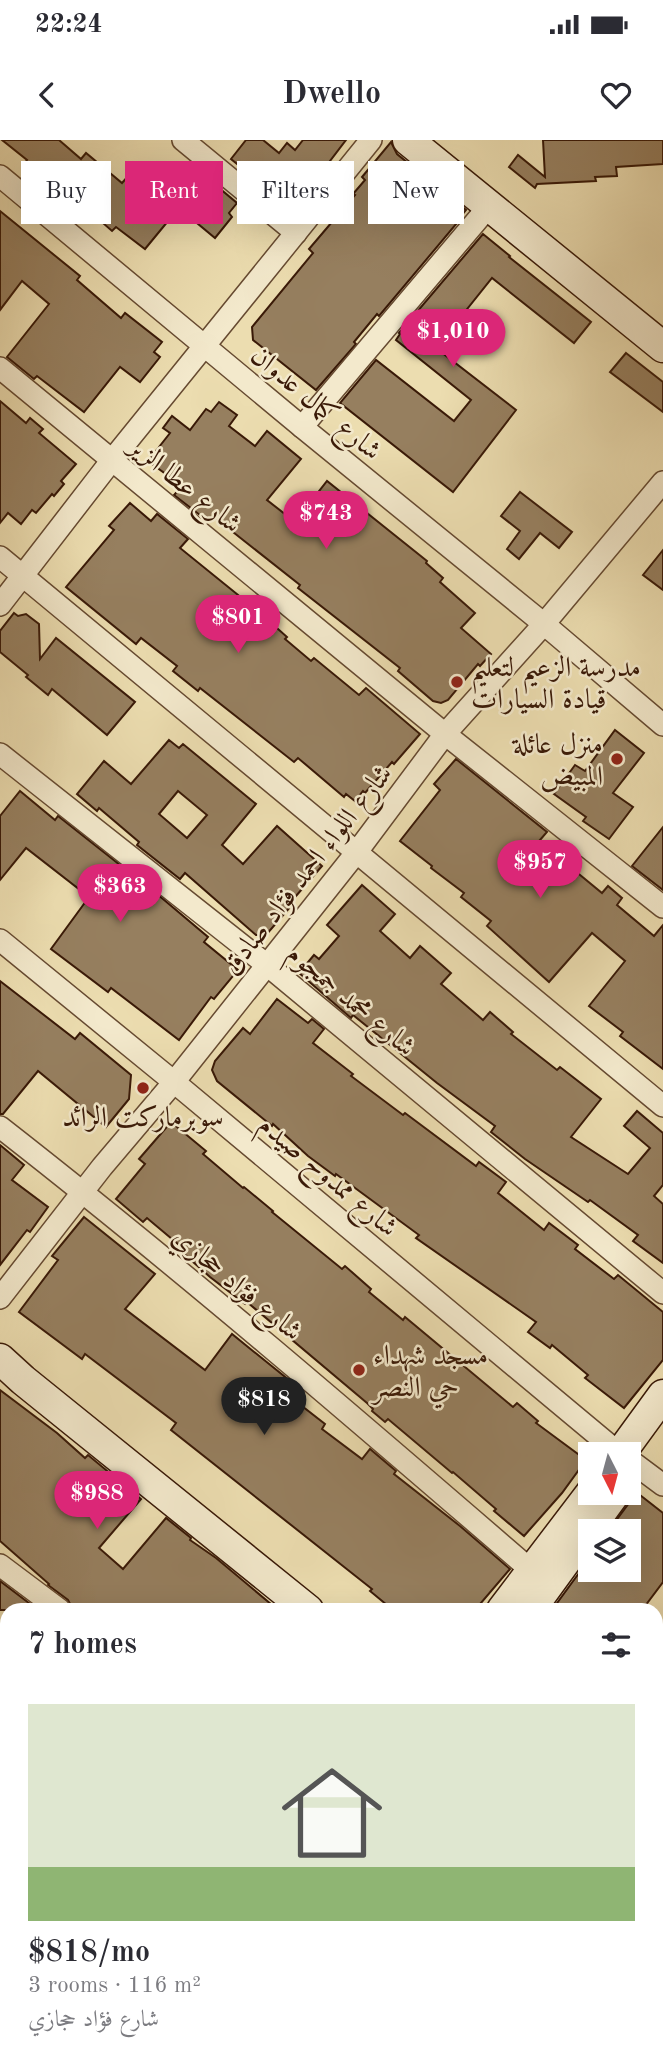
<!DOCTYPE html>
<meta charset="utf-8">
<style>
:root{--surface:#fff;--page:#f7f7f7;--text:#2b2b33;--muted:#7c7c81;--line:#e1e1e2;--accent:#db2777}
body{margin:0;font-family:"Old Standard TT",Amiri,serif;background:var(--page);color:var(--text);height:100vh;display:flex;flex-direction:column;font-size:26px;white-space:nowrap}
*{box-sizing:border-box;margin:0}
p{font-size:23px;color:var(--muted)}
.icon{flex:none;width:38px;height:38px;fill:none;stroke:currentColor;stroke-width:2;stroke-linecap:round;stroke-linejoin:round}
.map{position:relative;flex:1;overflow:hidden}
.side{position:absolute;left:0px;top:1463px;width:663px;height:469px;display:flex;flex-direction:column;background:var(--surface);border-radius:21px 21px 0 0;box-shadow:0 7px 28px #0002}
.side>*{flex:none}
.top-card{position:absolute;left:21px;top:21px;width:621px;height:63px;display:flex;gap:14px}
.needle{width:46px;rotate:174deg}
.buttons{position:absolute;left:578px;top:1302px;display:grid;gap:14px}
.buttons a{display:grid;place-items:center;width:63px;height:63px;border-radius:0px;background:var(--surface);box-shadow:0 7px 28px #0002;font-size:35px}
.price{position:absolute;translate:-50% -60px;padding:0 16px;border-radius:24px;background:var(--accent);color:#fff;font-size:23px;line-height:46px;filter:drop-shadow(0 2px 4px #0008)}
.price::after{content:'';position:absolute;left:50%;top:42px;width:21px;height:16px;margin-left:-10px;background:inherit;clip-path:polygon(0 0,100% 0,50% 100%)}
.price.on{background:#222;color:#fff}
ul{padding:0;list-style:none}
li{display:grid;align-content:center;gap:14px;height:371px;padding:0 28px}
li+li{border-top:2px solid var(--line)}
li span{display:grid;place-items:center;height:217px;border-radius:0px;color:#555}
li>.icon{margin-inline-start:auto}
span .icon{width:126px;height:126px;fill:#fffc;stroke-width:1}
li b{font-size:30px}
h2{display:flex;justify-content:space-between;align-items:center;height:84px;padding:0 28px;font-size:30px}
.tag{padding:0 24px;border-radius:0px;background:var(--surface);box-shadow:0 7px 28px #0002;font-size:24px;line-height:63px}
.tag.on{background:var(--accent);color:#fff}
.status{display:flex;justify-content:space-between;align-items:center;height:49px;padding:0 35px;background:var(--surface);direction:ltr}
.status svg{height:19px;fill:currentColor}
header{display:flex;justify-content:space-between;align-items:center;height:91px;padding:0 28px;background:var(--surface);font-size:32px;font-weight:800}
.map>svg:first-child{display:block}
.building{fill:#967f5f;stroke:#391907;stroke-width:2;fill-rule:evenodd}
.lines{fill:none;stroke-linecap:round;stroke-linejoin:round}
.street-casing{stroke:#664a31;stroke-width:24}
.secondary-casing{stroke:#391907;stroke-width:33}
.street{stroke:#f3e9cc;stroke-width:21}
.secondary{stroke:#f3e9cc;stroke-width:30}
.poi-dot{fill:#8f2418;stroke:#f3e9cc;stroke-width:2.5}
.labels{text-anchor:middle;stroke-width:5;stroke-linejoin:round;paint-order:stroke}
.street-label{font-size:28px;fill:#391907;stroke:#f3e9cc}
.poi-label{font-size:28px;fill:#391907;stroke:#f3e9cc;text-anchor:start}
</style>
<div class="status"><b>22:24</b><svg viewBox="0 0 49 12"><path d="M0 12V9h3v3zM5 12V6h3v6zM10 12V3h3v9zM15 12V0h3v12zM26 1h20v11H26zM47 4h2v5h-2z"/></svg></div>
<header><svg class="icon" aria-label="back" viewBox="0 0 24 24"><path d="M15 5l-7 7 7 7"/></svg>Dwello<svg class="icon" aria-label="heart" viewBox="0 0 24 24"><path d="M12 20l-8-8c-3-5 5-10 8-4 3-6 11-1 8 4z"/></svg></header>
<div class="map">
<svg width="663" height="1932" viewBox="0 0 663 1932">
<rect width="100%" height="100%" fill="#ecddb0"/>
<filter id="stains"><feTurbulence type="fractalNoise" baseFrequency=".00286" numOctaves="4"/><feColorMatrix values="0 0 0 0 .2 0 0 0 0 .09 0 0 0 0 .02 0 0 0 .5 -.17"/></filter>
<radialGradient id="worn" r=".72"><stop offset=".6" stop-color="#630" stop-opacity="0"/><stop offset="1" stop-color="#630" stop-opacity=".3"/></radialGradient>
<g class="building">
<polygon points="2,0 59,0 81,19 86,13 122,43 130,34 152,52 175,23 214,54 219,48 237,63 229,73 232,77 215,98 186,74 180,81 173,75 145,109 116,87 112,91 95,76 96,75 54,40 49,45 24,24 27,20"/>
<polygon points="246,0 263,0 279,13 287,3 295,10 303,0 346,0 291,72 255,42 257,40 231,19"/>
<polygon points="543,0 663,0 663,24 616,27 617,36 595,37 596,41 537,44 535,48 509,27 518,15 545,37"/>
<polygon points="391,2 397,14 466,70 461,76 462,77 379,176 377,174 354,202 356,204 316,250 253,200 252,187 313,113 309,109 355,55 353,54 365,40 362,37"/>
<polygon points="0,71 80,136 77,140 121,178 125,173 162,202 154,212 160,217 140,242 120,227 84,272 37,236 34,239 7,217 49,164 22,141 0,170"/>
<polygon points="483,94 510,116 509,117 591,182 574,203 492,138 436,208 516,270 453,352 340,263 376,220 454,281 471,260 396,200 400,194 399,193"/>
<polygon points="626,213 663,242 663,272 610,232"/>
<polygon points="0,261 26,283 30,278 43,289 39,293 76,324 61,341 64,344 54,356 52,354 36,373 32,370 21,384 8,373 0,383"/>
<polygon points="219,262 237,275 229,286 255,306 267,291 301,319 267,360 295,382 327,341 427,421 426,423 443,438 440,442 475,473 461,488 491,514 480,526 478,524 448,560 441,563 433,561 398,531 400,528 298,448 300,445 214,377 211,380 207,377 205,379 174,355 182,346 148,321 170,293 163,288 172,276 190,290 206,269 211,272"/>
<polygon points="520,352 572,392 559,408 540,393 519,419 507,409 520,391 501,376"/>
<polygon points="130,363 151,381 157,374 188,399 180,408 259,472 287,497 285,499 311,521 314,518 359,555 366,548 420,594 394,624 392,622 365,653 363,651 355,661 346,654 344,657 298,618 294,622 200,548 198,551 173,531 177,526 141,498 136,504 66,447 114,390 109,386"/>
<polygon points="663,410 663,450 643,435"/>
<polygon points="14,473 18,476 26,474 39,484 40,519 56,498 135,562 107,595 52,549 48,555 26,537 28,535 0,512 0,491"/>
<polygon points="615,590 644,613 613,653 633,667 609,699 583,681 586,677 554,654 575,625 585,631"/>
<path d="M169,600L179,608L183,604L256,664L222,705L243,724L277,686L322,726L289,764L291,766L266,795H256L185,733L180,739L137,705L139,702L99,668L97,671L77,654L104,621L131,644ZM178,651L207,675L187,698L159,674Z"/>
<polygon points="456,619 547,692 540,700 574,730 602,753 608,746 622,758 617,765 654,796 663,785 663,929 620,896 623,892 589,866 625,821 592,793 549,842 487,786 491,781 461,757 464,753 431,728 432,726 400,701 440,650 434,644"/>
<polygon points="20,651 55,680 58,676 163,759 208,797 204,802 238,830 214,859 211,857 179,900 111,848 108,852 51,809 89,757 26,708 0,740 0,676"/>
<polygon points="663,687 663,750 632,726"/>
<polygon points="362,745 395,774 380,791 410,818 420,806 451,833 441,844 483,880 490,872 513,892 511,894 557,930 560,927 601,959 571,997 628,1034 650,1008 624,986 637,971 663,993 663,1045 654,1056 663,1064 663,1123 633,1101 638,1095 590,1060 588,1062 525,1019 491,992 495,986 437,943 353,875 351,878 299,833 314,815 319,819 339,796 327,785"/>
<polygon points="0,841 75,899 80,893 131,935 129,959 106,987 38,931 3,974 0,974"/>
<polygon points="277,859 308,883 312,879 324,889 313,903 353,934 351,936 403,975 405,973 476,1026 479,1022 506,1042 498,1053 544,1090 549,1083 578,1105 575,1109 614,1139 618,1135 663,1172 663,1220 624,1268 585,1238 588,1235 552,1205 550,1208 528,1192 536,1182 416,1098 419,1095 336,1034 335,1036 308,1016 273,984 272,986 217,941 212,930 215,921 243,888 250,894"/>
<polygon points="171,982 206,1011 203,1014 243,1048 244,1047 273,1071 272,1072 342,1129 345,1126 371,1149 369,1152 403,1180 405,1177 513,1267 517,1263 538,1281 536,1283 586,1320 562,1353 524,1396 494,1371 496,1369 453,1332 452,1333 388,1279 385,1282 372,1271 373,1269 367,1263 247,1162 245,1164 210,1137 183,1113 185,1110 147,1078 143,1082 116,1059 145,1024 139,1019"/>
<polygon points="0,1005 24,1025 12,1040 48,1067 30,1092 27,1090 0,1125"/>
<polygon points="84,1077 155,1134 125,1169 205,1230 232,1194 300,1249 293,1259 325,1284 322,1289 362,1319 370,1309 396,1331 394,1334 460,1386 510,1429 475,1470 393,1470 370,1451 372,1449 171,1290 176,1283 85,1214 82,1219 19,1172 58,1120 52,1116"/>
<polygon points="0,1250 57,1293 85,1318 88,1315 141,1359 99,1408 123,1429 166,1378 191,1398 190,1400 216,1418 278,1470 73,1470 68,1460 48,1445 49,1444 0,1401"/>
<polygon points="631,1348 663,1373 663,1442 642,1470 552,1470 590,1418 590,1430 628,1430 628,1391 619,1391 612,1386 629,1363 632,1355"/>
<polygon points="0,1441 38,1470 0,1470"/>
</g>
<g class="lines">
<g class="street-casing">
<g id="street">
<polyline points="183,0 296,93"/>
<polyline points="0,36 302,287 544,484 663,585"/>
<polyline points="0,228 445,594 663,767"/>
<polyline points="302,287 490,65"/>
<polyline points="0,417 663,966"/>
<polyline points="0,465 112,320 371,0"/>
<polyline points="0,614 267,825 663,1153"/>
<polyline points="0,800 174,942 620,1314"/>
<path d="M0,987C182,1129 357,1280 532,1431"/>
<polyline points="0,1158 102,1027 174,942 356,713 445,594 544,484 663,342"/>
<polyline points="628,1319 663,1345"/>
<polyline points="0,1425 60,1470"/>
<polyline points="656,1749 663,1754"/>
<polyline points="0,1888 7,1879"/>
</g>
</g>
<g class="secondary-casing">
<g id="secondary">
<polyline points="408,0 663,207"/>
<polyline points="0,1219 23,1240 308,1470"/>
<polyline points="620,1314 663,1255"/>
<polyline points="502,1470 591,1353"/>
<polyline points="530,1470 615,1353"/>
<polyline points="165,1932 171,1925"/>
<polyline points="189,1932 194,1925"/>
</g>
</g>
<use href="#street" class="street"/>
<use href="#secondary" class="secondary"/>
</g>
<g class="poi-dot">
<circle cx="457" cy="542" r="7"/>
<circle cx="617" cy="619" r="7"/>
<circle cx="143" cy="948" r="7"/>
<circle cx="359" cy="1230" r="7"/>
</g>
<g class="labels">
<g class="street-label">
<text transform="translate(317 262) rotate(40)" y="10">شارع كمال عدوان</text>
<text transform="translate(186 344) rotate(39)" y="10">شارع عطا الزير</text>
<text transform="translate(306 729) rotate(-52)" y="10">شارع اللواء احمد فؤاد صادق</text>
<text transform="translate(352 859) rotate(40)" y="10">شارع محمد جمجوم</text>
<text transform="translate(329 1035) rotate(40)" y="10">شارع ممدوح صيدم</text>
<text transform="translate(238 1143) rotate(40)" y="10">شارع فؤاد حجازي</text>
</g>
<g class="poi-label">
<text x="471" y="536">مدرسة الزعيم لتعليم<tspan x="471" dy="32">قيادة السيارات</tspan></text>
<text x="603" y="613" text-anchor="end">منزل عائلة<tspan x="603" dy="32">المبيض</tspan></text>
<text x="143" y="986" text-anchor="middle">سوبرماركت الرائد</text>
<text x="373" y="1224">مسجد شهداء<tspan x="373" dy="32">حي النصر</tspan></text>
</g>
</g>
<rect width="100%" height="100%" filter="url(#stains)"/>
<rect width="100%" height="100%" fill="url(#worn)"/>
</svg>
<div class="buttons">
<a><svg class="needle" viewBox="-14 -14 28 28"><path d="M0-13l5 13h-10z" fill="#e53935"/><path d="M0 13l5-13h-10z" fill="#7c7c81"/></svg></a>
<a><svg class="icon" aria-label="layers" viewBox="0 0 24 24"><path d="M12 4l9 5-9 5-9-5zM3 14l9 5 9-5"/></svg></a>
</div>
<b class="price" style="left:453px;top:229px">$1,010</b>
<b class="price" style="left:326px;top:411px">$743</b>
<b class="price" style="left:238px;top:515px">$801</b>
<b class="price" style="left:540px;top:760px">$957</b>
<b class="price" style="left:120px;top:784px">$363</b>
<b class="price on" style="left:264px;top:1297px">$818</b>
<b class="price" style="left:97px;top:1391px">$988</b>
<div class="top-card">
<a class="tag">Buy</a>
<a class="tag on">Rent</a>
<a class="tag">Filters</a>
<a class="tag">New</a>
</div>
<section class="side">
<h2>7 homes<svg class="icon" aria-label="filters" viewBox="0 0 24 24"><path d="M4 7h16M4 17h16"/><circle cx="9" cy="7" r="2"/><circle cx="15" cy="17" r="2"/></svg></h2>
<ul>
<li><span style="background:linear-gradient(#dfe7d0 75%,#8fb573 0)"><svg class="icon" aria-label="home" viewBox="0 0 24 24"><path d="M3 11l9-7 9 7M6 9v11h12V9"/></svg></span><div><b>$818/mo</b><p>3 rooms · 116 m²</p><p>شارع فؤاد حجازي</p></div></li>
</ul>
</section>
</div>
